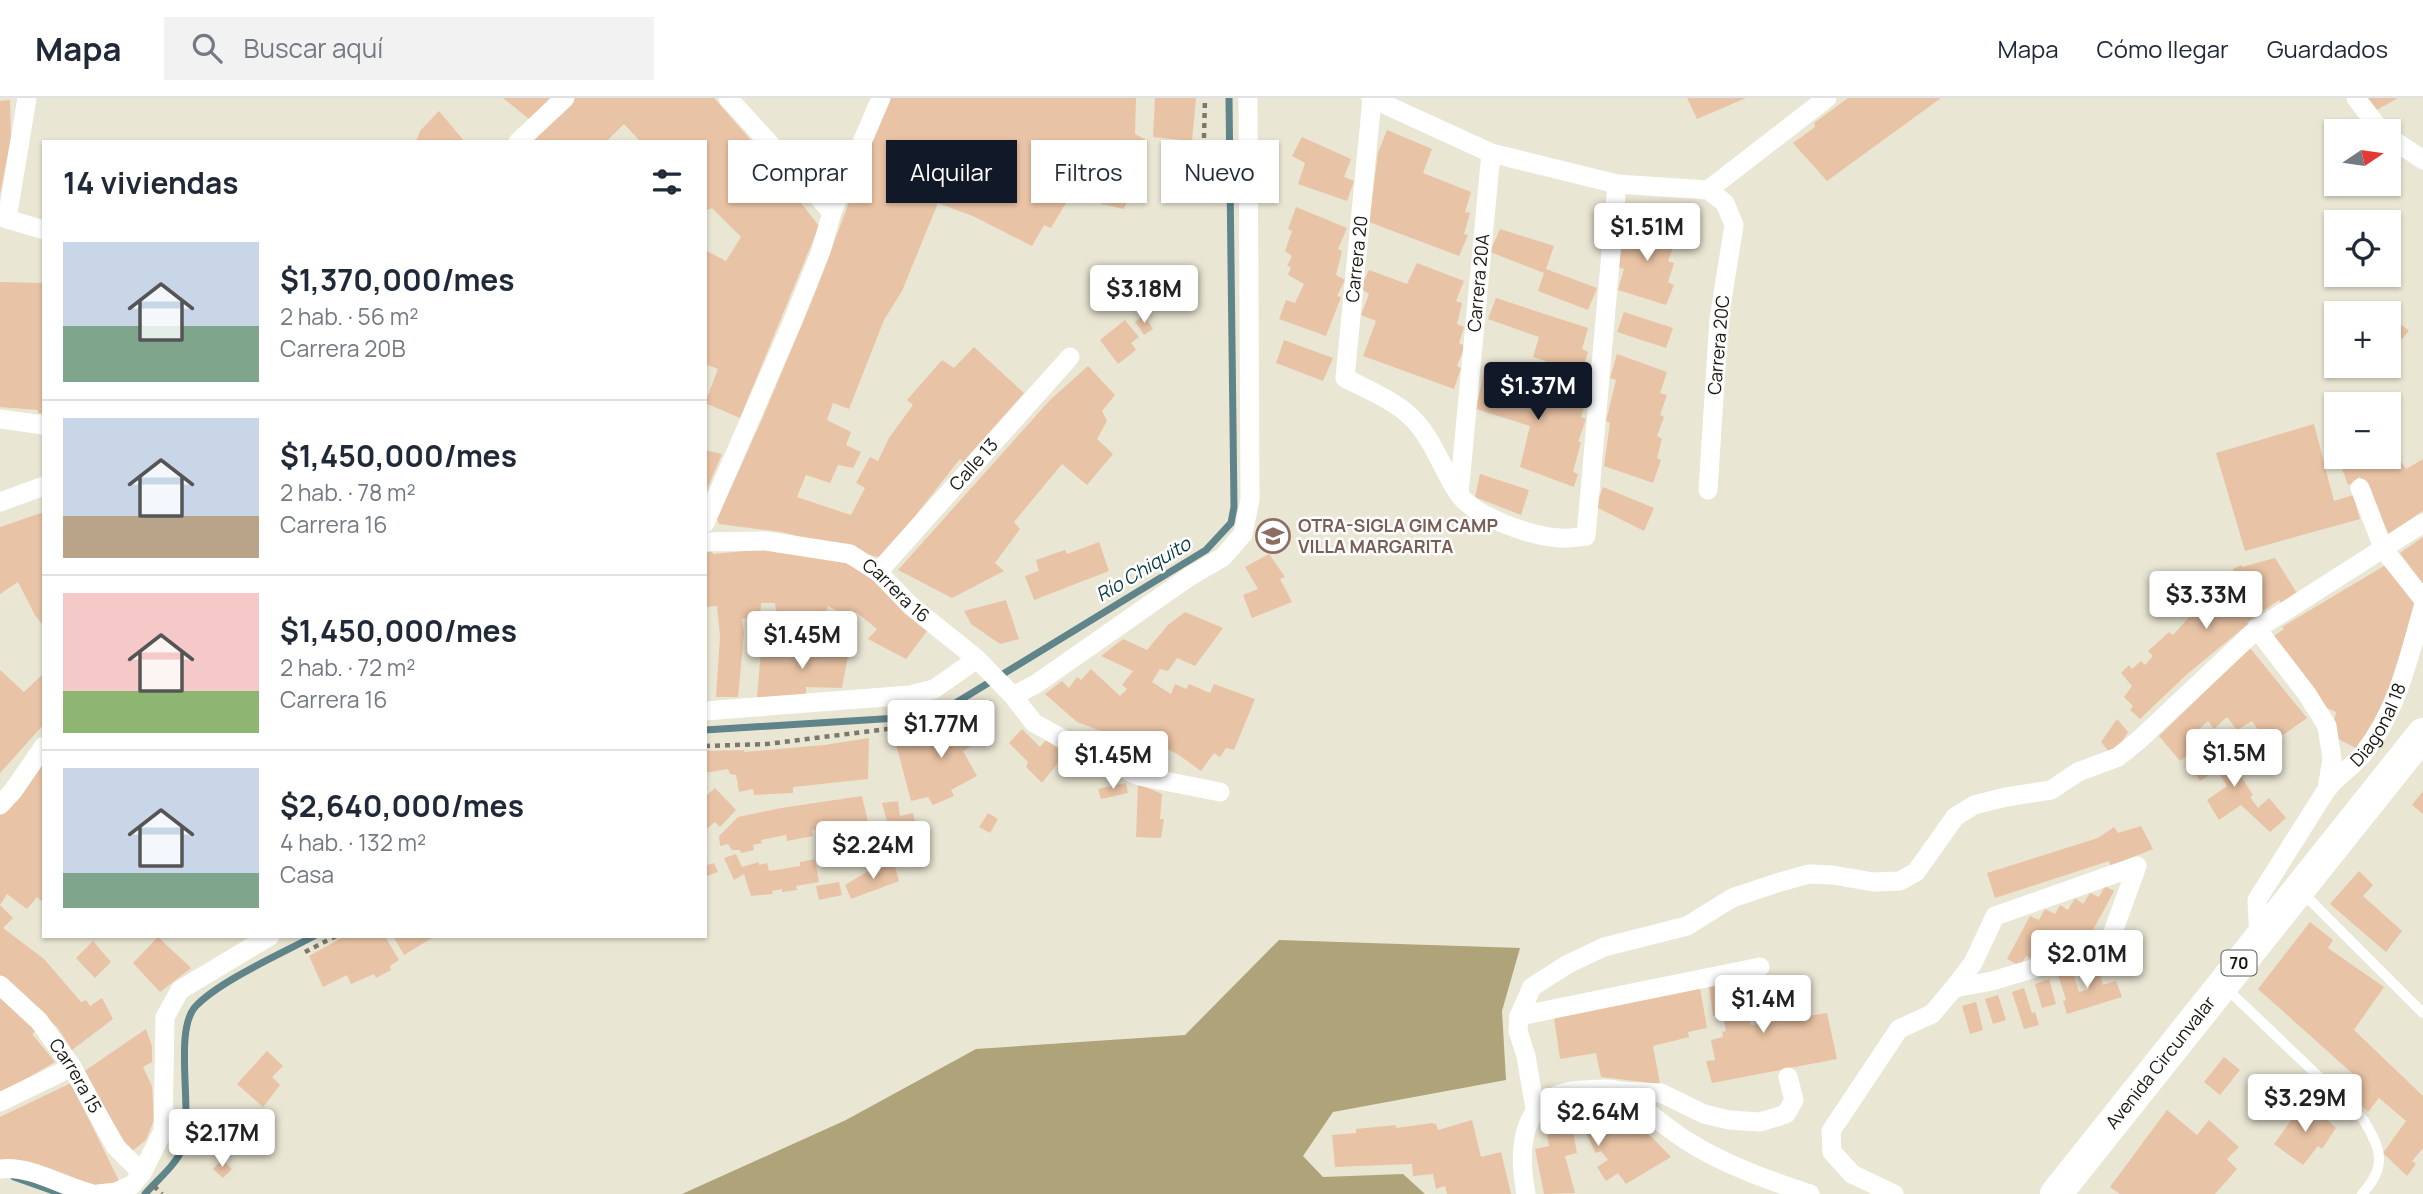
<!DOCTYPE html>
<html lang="es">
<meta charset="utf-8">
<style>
:root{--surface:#fff;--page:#f2f2f3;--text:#1f2937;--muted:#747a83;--line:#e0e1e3;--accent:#111827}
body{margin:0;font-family:Manrope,sans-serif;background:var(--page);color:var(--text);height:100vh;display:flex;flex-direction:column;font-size:26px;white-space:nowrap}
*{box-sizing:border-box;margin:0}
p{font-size:23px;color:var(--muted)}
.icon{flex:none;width:38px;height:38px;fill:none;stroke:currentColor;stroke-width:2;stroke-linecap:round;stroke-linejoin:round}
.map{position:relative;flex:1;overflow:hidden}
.sheet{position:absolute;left:42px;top:42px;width:665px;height:798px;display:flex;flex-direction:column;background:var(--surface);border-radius:0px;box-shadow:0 2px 5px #0004}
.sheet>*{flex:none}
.banner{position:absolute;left:728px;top:42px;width:665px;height:63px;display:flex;gap:14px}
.needle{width:46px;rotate:77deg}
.controls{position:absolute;left:2324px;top:21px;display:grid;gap:14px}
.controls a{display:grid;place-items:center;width:77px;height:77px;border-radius:0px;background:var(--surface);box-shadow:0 2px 5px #0004;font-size:35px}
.price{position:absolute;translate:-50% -60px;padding:0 16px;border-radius:7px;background:#fff;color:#222;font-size:23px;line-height:46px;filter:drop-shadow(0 2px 4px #0008)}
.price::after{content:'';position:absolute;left:50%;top:42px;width:21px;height:16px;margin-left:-10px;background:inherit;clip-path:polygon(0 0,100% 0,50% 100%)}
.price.active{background:var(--accent);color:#fff}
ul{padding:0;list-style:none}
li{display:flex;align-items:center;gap:21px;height:175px;padding:0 21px}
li+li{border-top:2px solid var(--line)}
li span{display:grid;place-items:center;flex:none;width:196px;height:140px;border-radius:0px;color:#555}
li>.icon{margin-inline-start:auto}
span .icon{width:84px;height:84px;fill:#fffc;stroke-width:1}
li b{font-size:30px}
h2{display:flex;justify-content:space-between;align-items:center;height:84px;padding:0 21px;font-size:30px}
.pill{padding:0 24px;border-radius:0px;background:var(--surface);box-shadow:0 2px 5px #0004;font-size:24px;line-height:63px}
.pill.active{background:var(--accent);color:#fff}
header{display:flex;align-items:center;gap:42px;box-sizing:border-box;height:98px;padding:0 35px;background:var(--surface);border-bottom:2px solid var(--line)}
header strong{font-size:33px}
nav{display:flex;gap:38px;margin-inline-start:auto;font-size:24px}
.search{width:490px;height:63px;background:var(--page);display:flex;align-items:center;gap:18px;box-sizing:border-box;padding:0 24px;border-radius:0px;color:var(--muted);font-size:26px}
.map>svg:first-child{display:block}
.forest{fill:#aea379}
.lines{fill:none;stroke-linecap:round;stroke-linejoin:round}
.stream{stroke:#5f848a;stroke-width:7}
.building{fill:#e9c3a5}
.path{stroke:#7a786c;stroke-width:4.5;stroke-dasharray:5 5;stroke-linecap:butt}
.lane{stroke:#fff;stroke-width:10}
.street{stroke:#fff;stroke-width:19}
.primary{stroke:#fff;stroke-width:32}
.labels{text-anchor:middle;stroke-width:5;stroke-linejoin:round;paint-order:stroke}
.shield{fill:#fff;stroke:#5d5d58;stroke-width:2}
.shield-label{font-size:16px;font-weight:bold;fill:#181710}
.street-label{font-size:18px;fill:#181710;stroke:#fff}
.education-label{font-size:18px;font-weight:bold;fill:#785e54;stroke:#fff;text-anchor:start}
.water-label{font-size:19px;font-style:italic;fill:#053a43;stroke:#fff}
</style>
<header>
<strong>Mapa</strong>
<div class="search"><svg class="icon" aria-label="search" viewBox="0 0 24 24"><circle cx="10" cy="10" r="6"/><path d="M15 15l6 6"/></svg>Buscar aquí</div>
<nav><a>Mapa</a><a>Cómo llegar</a><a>Guardados</a></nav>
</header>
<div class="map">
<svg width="2423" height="1096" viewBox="0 0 2423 1096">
<rect width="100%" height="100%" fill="#eae6d4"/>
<polygon class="forest" points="1279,842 1520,850 1502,913 1506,982 1333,1014 1303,1058 1323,1079 1403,1076 1425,1096 682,1096 846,1022 976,951 1185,937"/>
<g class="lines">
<g class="stream">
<polyline points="705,632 930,618 944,612 1206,452 1231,425 1234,409 1229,0"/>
<polyline points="14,1079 62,1096"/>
<path d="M145,1096C156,1083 176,1067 182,1051C194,1014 173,935 195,909C219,883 281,856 314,838"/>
</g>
</g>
<g class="building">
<polygon points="503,0 550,0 529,21"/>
<polygon points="572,0 714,0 763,56 819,128 740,320 705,305 718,271 705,266 705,152 726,163 741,139 712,110 707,112 705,110 705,44 641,44 624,26 606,44 521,44"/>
<polygon points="888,0 1136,0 1135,36 1148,43 1124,111 1101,106 1103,99 1076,88 1051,130 1044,127 1032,148 975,119 938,105 902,193 884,222 849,311 833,305 827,322 851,334 846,347 861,354 853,370 838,367 830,385 806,377 797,399 851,417 865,390 856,385 870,359 878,363 889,340 913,307 907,302 942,262 954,270 974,249 1024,295 963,364 960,361 882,460 782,434 719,426 717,421 763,319 817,190"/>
<polygon points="1155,0 1196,0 1192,43 1153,39"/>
<polygon points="1687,0 1746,0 1697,21"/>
<polygon points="1848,0 1941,0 1827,83 1793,45 1815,29 1814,25"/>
<polygon points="2367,0 2398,0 2375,13"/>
<polygon points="10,2 11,40 0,96 0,3"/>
<polygon points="439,13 465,44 416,44 420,33"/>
<polygon points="1387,32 1432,51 1423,75 1471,94 1465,114 1470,115 1464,136 1468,137 1459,158 1369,124 1378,55"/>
<polygon points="1302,39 1351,61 1344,79 1354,83 1347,103 1298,86 1305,65 1292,58"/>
<polygon points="1296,109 1347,130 1338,151 1342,153 1336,177 1345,182 1337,198 1341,199 1326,238 1279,221 1286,202 1295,205 1304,186 1288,177 1291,169 1287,168 1292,158 1285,153 1292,133 1288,131"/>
<polygon points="1628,124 1677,138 1668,163 1674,165 1668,184 1674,187 1666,207 1618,192 1624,171 1617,169"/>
<polygon points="1500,131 1554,148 1546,171 1597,190 1588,212 1538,193 1544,175 1490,154"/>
<polygon points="1417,165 1464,183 1456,203 1462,205 1457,226 1464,229 1459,245 1465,248 1457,268 1461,270 1454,291 1363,258 1376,223 1361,217 1369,196 1360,190 1369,172 1407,186"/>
<polygon points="0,184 44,185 44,315 38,315 38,312 0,309"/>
<polygon points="1496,200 1588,230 1582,251 1588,254 1581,275 1533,259 1539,239 1488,221"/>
<polygon points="1624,214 1673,230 1666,250 1617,234"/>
<polygon points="1144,217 1153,231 1144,237 1135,224"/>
<polygon points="1125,222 1139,239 1131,245 1136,252 1118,266 1100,242"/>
<polygon points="2402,227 2409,233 2402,241 2394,235"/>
<polygon points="1284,242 1333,260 1323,283 1276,265"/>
<polygon points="1617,256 1667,274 1660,295 1667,297 1660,317 1664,319 1657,338 1662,341 1657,360 1661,362 1653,385 1604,368 1610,325 1606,323 1616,282 1610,280"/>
<polygon points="1088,268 1115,297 1102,313 1107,323 1097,341 1113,356 1087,387 1062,366 1014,424 1020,431 995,465 1004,473 952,500 898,472 1050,302"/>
<polygon points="1485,269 1587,300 1581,319 1586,321 1578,344 1581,344 1573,374 1578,376 1574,389 1520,369 1530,328 1476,311"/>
<polygon points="2314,326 2334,403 2353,397 2360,421 2245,453 2216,355"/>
<polygon points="2389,345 2406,371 2423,361 2423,413 2385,438 2377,408 2360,379 2356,381 2357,384 2348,387 2341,368 2352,361 2351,359 2389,359"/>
<polygon points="705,352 722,356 705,396"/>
<polygon points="1480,376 1529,392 1521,417 1475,399"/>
<polygon points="1603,389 1654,410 1644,433 1596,409"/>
<polygon points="44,414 44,529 35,517 18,484 0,496 0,429"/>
<polygon points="2423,439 2423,486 2400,455"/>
<polygon points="1099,444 1109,473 1034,502 1025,478 1039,473 1036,462 1065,452 1067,456"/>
<polygon points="766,451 846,465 872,479 931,528 906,561 868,541 877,531 856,514 852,521 828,508 822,528 794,524 795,513 776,513 775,505 761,505 760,519 742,521 744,535 738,599 716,599 720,539 717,508 705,509 705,454 712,453 713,456"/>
<polygon points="1269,456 1285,479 1280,481 1292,504 1252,520 1243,497 1258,491 1245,469"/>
<polygon points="2275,460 2297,495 2281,505 2279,502 2247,524 2248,526 2186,577 2140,621 2130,612 2133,608 2124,599 2132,588 2121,575 2129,567 2132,571 2141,563 2145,567 2153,558 2148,553 2169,534 2173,537 2200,507 2193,498 2208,483 2224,497 2240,485 2233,471 2241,467 2242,469"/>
<polygon points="2389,465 2421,503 2390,594 2360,652 2334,639 2333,628 2336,614 2321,607 2274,538 2284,531 2282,529"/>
<polygon points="1006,502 1019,541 1000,546 971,526 964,513"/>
<polygon points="1185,514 1223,530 1195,568 1177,560 1168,573 1160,571 1152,584 1171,596 1175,586 1186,591 1189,586 1210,595 1214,586 1255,601 1234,652 1226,650 1220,659 1214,655 1201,673 1179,657 1133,633 1125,642 1077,624 1045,596 1062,583 1069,590 1077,579 1081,582 1091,571 1120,598 1127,591 1122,587 1133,573 1101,558 1123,541 1147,552 1168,527"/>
<polygon points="836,545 850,547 842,590 806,589 806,601 757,600 761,553 798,557 799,547 836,550"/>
<polygon points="2250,550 2307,620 2269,647 2252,623 2237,632 2227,619 2214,631 2208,623 2190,639 2198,650 2180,663 2159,638"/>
<polygon points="0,572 24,594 44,575 44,626 0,675"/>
<polygon points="984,609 995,624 974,637 977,644 963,653 977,678 951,692 954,698 933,707 928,699 911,703 895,642 908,641 909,647 923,639 925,643 968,627 965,622"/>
<polygon points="2117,621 2128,634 2120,647 2110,655 2101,644"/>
<polygon points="1022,631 1040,649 1046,642 1065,656 1042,685 1026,669 1028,664 1009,645"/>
<polygon points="869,640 868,681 793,689 793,695 754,697 753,691 739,694 736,677 730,676 728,671 705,675 705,653 744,652 744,654 824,647"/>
<polygon points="2220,645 2253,697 2250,699 2258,710 2269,700 2286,720 2270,734 2241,707 2219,722 2207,702 2227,688 2217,672 2200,683 2189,666"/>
<polygon points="44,660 44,805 37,799 27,811 7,796 0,807 0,709"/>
<polygon points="1126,685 1128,695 1101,701 1098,691"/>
<polygon points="1138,686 1162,696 1160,721 1164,721 1161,740 1136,739"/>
<polygon points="715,690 736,712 720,729 715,724 705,732 705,699"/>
<polygon points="2423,693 2423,716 2412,707"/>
<polygon points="862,698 868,724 812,732 813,738 787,743 786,737 761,742 762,745 753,747 754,752 741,755 740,752 732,752 728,746 720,748 719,738 738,719 781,710"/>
<polygon points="898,703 900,718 913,715 916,727 890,734 882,705"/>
<polygon points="988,715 998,721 990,735 979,729"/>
<polygon points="2141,728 2153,751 2111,768 2109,763 1995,800 1987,775 2098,740 2114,729 2118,735"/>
<polygon points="736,756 742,769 759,764 759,767 767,765 769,773 800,768 800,764 815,761 819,784 796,788 797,792 782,794 782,791 772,793 773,796 751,798 744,776 734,782 724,760"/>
<polygon points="705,759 708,767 714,765 718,774 705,779"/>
<polygon points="894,765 899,783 851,801 845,787 870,772"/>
<polygon points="2359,773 2373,787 2363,798 2402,833 2386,854 2330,806"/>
<polygon points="839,784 842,797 819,802 816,788"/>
<polygon points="2105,788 2114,793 2086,845 2078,842 2074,851 2065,847 2061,856 2049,850 2046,857 2037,853 2033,861 2026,858 2020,868 2007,861 2030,818 2039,822 2045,811 2055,816 2060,807 2068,812 2075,800 2083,806 2090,795 2099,799"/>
<polygon points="0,807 13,820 3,830 44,861 81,904 86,902 90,908 102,900 113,921 72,952 58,930 0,877"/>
<polygon points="2310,824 2333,842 2328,850 2384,889 2354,932 2423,998 2423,1050 2412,1063 2416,1066 2407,1078 2383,1055 2406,1023 2379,1000 2368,1014 2351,997 2362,984 2258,891"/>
<polygon points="345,838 385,838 399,862 390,868 391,872 376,880 374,876 351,886 347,877 323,889 309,858"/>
<polygon points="393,838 431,838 432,840 404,857"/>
<polygon points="158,839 191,870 160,894 133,865"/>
<polygon points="93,843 111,864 95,880 76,860"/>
<polygon points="2096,865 2103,887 2116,883 2122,899 2067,916 2063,903 2066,902 2058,877 2072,872 2079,894 2089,891 2082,869"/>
<polygon points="1762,877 1768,909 1756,913 1755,910 1742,914 1743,919 1748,917 1751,927 1827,915 1837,961 1712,985 1706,963 1715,962 1711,942 1723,939 1722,934 1726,933 1723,917 1713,918 1709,888"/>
<polygon points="2049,881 2056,906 2042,910 2035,886"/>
<polygon points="1700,890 1707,930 1688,934 1689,939 1653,948 1660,986 1601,979 1596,955 1560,961 1554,920"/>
<polygon points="2024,890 2032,915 2035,914 2039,927 2024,931 2012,894"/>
<polygon points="1998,897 2006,922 1993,926 1985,901"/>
<polygon points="0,899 36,933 32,936 55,964 0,996"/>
<polygon points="1976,904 1983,932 1970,936 1962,908"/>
<polygon points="146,931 152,948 152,964 143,969 152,988 154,1022 146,1042 131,1054 83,974"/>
<polygon points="267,953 283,968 272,979 280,987 263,1009 237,986"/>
<polygon points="2224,959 2240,972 2220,997 2204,984"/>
<polygon points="71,985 120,1085 93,1092 0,1065 0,1019"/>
<polygon points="2306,1002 2336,1030 2322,1051 2318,1048 2303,1067 2274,1046"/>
<polygon points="1586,1006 1621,1013 1633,1026 1637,1024 1671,1059 1626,1086 1618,1075 1606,1083 1597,1069 1608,1062 1601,1053 1596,1055 1582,1028 1573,1033 1577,1055 1565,1058 1575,1095 1544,1096 1535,1051 1549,1048 1547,1037 1556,1034 1554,1025 1574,1017 1573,1012"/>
<polygon points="2167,1012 2197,1037 2209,1022 2239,1049 2227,1061 2237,1071 2215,1096 2120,1096 2110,1089"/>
<polygon points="1472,1022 1481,1059 1501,1054 1511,1096 1447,1096 1445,1088 1436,1091 1433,1076 1413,1078 1412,1066 1335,1069 1332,1037 1356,1035 1356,1031 1396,1027 1396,1030 1432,1025 1436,1026 1438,1032"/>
<polygon points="222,1062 232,1071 223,1080 213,1071"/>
</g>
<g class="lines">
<g class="path">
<polyline points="1204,40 1205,0"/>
<polyline points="705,648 767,646 944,624 978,607 991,604"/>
<polyline points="305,854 336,838"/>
<polyline points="154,1088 162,1096"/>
</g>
<g class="lane">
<polyline points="2301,793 2423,915"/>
<path d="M2225,889L2363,1021C2381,1051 2388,1068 2362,1096"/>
</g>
<g class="street">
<polyline points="728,0 832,114"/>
<polyline points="1371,0 1491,55 1617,86 1708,92 1725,105 1734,127 1719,221 1708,392"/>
<polyline points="2356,0 2381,33"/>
<path d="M1372,1L1345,280C1368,292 1396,303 1414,322C1434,343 1442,371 1458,395C1474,419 1531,438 1559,440C1568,441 1577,439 1586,438L1617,86"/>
<polyline points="2389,39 2423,62"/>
<polyline points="518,44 565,0"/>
<polyline points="1708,92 1827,0"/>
<polyline points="0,116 7,121 44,132"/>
<polyline points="7,121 27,0"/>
<polyline points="0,321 44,327"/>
<polyline points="2360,390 2384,452 2423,501"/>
<path id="s1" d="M1459,396L1491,55"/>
<polyline points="0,404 44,388"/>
<polyline points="705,425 792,225 821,153 832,114 881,0"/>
<path id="s2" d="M705,444L766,443L850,456L878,474L911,508L977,561L1013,598L1036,586L1189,479L1223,459L1243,436L1250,402L1248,0"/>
<path id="s3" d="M878,474L1070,259"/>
<polyline points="2257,531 2307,596 2327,628 2332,661 2327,691 2257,802 2259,840"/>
<polyline points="1013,598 1034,625 1085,653 1139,678 1220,694"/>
<polyline points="705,613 910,597 934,591 977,561"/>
<path id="s4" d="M2328,690C2339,677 2353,668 2363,656C2397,614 2409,559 2423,509"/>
<polyline points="0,707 13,693 44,648"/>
<path id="s5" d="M0,887L39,923L72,969L115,1048L142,1075"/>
<polyline points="1519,918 1760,869"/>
<polyline points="1620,993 1661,995 1704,1016 1729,1022 1760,1024 1786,1016 1794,1002 1788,979"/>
<polyline points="0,1004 72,969"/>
<polyline points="1535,1011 1526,958 1518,933 1519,918 1532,889 1568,866 1604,849 1687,828 1732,800 1780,784 1809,776 1833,777 1873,784 1900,783 1916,774 1955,719 1974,707 2006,699 2051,692 2078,674 2118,659 2139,642 2257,531 2423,425"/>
<path d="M0,1071C31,1067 63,1089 93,1096"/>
<polyline points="98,1096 116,1094 132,1087 142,1075 163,1033 165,919 180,892 270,838"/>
<path d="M1526,1096C1517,1048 1521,996 1581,992C1593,992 1608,989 1619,993C1625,995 1631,1001 1636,1005C1653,1018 1670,1032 1687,1043C1725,1067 1768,1082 1810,1096"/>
<polyline points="1894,1096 1852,1076 1832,1054 1831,1033 1899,931 1932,916 1954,890 1973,865 1995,818 2137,768 2108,848 1992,883 1954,890"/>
</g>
<path class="primary" id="s6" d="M2056,1096L2423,636"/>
</g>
<defs>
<g id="school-ring" transform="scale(1.75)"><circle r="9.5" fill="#fff" stroke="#8d6e63" stroke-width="1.5"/><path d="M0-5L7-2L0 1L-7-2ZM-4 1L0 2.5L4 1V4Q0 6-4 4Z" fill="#8d6e63"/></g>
</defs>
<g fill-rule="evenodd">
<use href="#school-ring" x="1273" y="438"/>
</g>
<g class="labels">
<rect class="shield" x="2221.5" y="852.5" width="35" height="25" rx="5"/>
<g class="shield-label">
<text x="2239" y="871">70</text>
</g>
<g class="street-label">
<text transform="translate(1357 161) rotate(-84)" y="6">Carrera 20</text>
<text dy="6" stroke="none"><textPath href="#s1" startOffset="212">Carrera 20A</textPath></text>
<text transform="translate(1719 247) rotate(-85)" y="6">Carrera 20C</text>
<text dy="6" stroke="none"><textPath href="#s3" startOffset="144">Calle 13</textPath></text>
<text dy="6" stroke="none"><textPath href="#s2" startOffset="205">Carrera 16</textPath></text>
<text dy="6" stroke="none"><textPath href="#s4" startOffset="82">Diagonal 18</textPath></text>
<text dy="6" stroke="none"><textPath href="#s6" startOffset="168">Avenida Circunvalar</textPath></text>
<text dy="6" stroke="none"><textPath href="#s5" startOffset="119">Carrera 15</textPath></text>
</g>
<g class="education-label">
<text x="1298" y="434">OTRA-SIGLA GIM CAMP<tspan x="1298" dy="21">VILLA MARGARITA</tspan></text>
</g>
<g class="water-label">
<text transform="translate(1143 471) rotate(-31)" y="7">Río Chiquito</text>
</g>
</g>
</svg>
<div class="controls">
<a><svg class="needle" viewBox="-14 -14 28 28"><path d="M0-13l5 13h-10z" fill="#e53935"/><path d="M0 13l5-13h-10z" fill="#747a83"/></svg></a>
<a><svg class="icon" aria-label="locate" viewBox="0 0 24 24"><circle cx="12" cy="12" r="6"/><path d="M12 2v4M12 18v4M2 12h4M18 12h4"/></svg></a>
<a>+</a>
<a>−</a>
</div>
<b class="price" style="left:1647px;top:165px">$1.51M</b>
<b class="price" style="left:1144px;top:227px">$3.18M</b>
<b class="price active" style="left:1538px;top:324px">$1.37M</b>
<b class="price" style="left:2206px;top:533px">$3.33M</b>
<b class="price" style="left:802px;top:573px">$1.45M</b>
<b class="price" style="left:941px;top:662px">$1.77M</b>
<b class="price" style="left:2234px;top:691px">$1.5M</b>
<b class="price" style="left:1113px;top:693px">$1.45M</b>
<b class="price" style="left:873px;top:783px">$2.24M</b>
<b class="price" style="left:2087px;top:892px">$2.01M</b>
<b class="price" style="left:1763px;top:937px">$1.4M</b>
<b class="price" style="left:2305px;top:1036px">$3.29M</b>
<b class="price" style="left:1598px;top:1050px">$2.64M</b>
<b class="price" style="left:222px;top:1071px">$2.17M</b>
<div class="banner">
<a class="pill">Comprar</a>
<a class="pill active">Alquilar</a>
<a class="pill">Filtros</a>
<a class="pill">Nuevo</a>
</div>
<section class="sheet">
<h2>14 viviendas<svg class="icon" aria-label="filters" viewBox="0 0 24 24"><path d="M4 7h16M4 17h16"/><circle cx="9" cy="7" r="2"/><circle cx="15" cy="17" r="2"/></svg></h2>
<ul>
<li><span style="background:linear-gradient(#c9d6e8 60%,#7fa58c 0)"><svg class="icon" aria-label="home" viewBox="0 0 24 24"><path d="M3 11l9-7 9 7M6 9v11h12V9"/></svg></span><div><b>$1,370,000/mes</b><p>2 hab. · 56 m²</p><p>Carrera 20B</p></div></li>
<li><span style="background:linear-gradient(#c9d6e8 70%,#b9a48a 0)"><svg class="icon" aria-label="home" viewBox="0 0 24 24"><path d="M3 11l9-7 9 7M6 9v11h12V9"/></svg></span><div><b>$1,450,000/mes</b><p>2 hab. · 78 m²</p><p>Carrera 16</p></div></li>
<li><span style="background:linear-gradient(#f6c9c9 70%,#8fb573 0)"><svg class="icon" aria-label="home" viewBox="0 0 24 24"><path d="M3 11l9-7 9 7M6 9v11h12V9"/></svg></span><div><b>$1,450,000/mes</b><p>2 hab. · 72 m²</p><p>Carrera 16</p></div></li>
<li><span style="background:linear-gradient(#c9d6e8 75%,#7fa58c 0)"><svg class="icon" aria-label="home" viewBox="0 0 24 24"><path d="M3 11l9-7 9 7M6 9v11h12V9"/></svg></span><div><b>$2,640,000/mes</b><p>4 hab. · 132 m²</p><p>Casa</p></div></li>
</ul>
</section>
</div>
